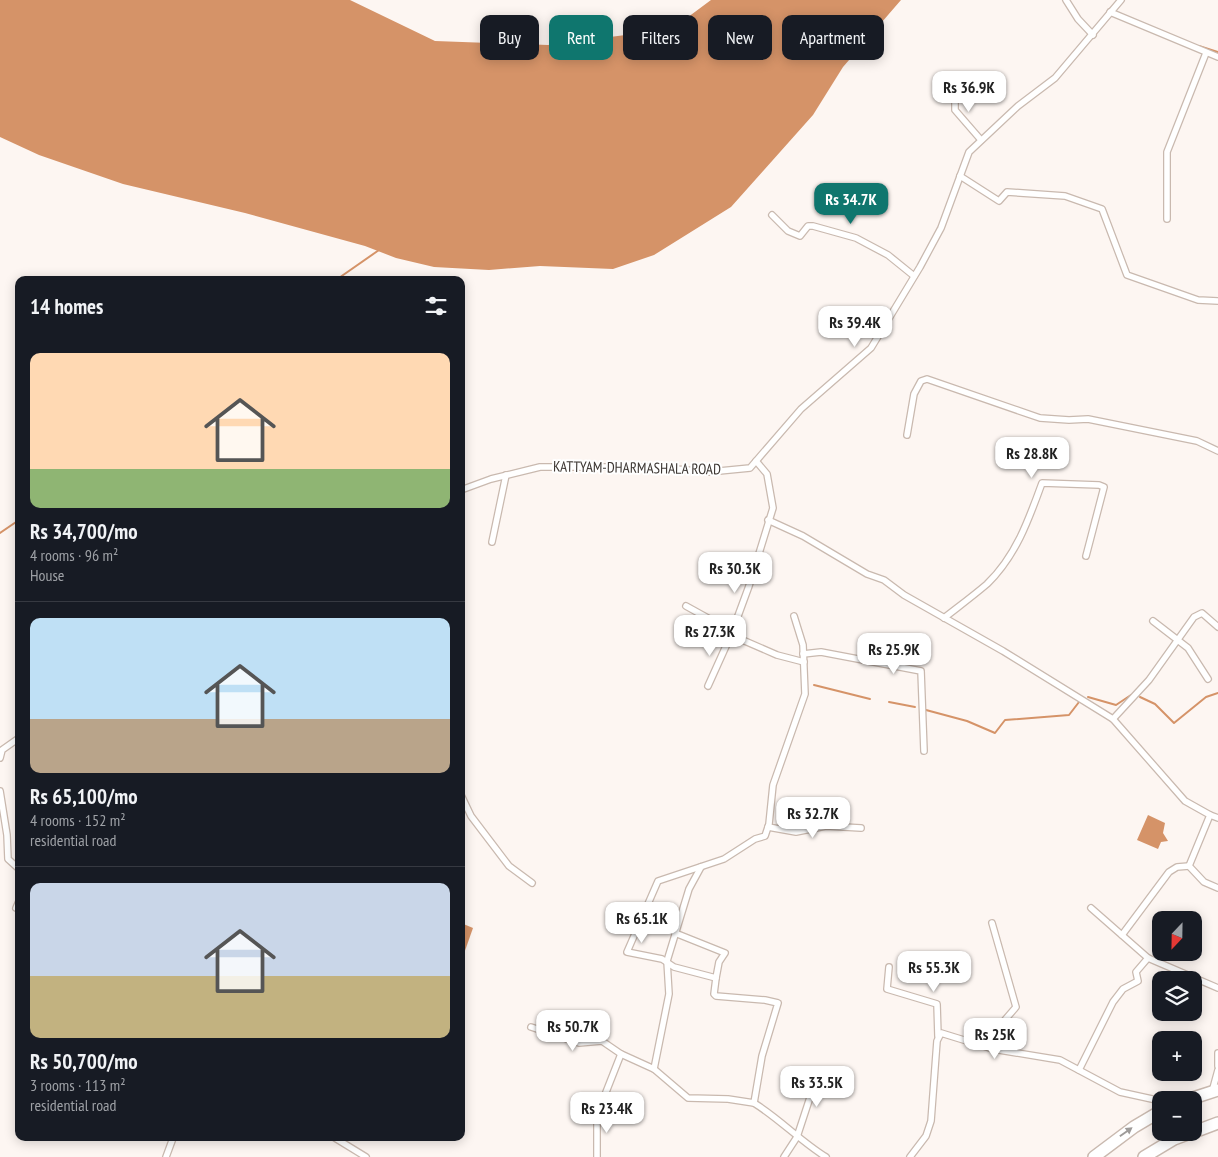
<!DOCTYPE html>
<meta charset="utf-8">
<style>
:root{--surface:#171b24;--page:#242831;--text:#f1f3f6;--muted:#9ea1a6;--line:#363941;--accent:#0f766e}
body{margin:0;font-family:"PT Sans Narrow",sans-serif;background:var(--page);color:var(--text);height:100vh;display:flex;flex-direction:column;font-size:19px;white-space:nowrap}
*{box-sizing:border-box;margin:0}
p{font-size:16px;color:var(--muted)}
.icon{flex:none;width:28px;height:28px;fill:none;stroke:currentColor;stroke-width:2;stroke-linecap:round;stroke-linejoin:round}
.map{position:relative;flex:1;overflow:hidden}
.side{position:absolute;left:15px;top:276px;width:450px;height:865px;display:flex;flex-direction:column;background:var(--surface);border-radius:10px;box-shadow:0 2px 12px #0003}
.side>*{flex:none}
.guide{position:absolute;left:480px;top:15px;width:475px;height:45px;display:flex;gap:10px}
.needle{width:32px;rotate:202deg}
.controls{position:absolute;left:1152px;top:911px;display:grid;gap:10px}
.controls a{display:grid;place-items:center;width:50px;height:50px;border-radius:10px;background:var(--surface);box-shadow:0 2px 12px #0003;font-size:25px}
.price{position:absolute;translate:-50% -42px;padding:0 11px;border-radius:10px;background:#fff;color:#222;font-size:16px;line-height:32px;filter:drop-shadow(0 1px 2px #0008)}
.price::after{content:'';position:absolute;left:50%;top:30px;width:15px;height:11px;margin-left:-8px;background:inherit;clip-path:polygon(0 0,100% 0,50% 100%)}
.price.on{background:var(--accent);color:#fff}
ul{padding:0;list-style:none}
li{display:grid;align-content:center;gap:10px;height:265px;padding:0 15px}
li+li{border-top:1px solid var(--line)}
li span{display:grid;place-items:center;height:155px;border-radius:10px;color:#555}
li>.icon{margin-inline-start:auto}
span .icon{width:90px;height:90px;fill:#fffc;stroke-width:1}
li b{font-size:21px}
h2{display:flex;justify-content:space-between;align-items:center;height:60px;padding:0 15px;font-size:21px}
.pill{padding:0 18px;border-radius:10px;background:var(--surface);box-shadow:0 2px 12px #0003;font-size:18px;line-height:45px}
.pill.on{background:var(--accent);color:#fff}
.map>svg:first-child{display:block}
.water{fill:#d59368}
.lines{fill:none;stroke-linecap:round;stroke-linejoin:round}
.stream{stroke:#d59368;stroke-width:2}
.street-casing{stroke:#c9b9af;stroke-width:8}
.highway-casing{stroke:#c9b9af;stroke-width:14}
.street{stroke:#fff;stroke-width:5.5}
.highway{stroke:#fff;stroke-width:11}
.oneway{fill:#9e9b99}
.labels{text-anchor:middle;stroke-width:4;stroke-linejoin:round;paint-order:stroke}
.street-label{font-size:15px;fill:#3d3733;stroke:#fff}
</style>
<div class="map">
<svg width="1218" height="1157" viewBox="0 0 1218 1157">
<rect width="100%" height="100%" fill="#fdf6f2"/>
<g class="water">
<polygon points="0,0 350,0 435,41 548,45 672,29 711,0 901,0 843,67 813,115 731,207 654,255 613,269 540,266 489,270 434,267 396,258 365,246 245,213 123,184 39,155 0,137"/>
<polygon points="1148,815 1165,823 1163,833 1168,841 1161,842 1158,849 1137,840"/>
<polygon points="461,923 473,928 461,962"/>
</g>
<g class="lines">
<g class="stream">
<polyline points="1199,46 1218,52"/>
<polyline points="336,280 379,250"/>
<polyline points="0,533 19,520"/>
<polyline points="814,685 870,699"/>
<polyline points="1088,697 1116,705 1131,695"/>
<polyline points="1140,697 1155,704 1174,723 1206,697 1218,693"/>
<polyline points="889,702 915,707"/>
<polyline points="926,710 967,721 995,733 1005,720 1069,715 1079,702"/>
</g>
<g class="street-casing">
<g id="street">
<polyline points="1066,0 1078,19 1093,35"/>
<polyline points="1110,12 1218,57"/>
<polyline points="955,85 955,110 981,140"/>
<polyline points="960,176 999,201 1007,192 1065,196 1102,209 1127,275 1198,300 1218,301"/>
<polyline points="772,215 788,231 800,236 808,226 813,226 856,238 888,255 914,276"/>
<polyline points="1167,219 1167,152 1206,53"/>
<polyline points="907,435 914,394 921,381 927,379 1040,418 1069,420 1088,419 1197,441 1218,451"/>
<polyline points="756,461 767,474 773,508 749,586 731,635 777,655 804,662"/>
<polyline points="461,490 491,479 540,467 653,467 709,472 750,468 801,409 871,348 920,267 941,228 969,152 1018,106 1055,78 1121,0"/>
<polyline points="768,520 803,536 867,574 884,580 904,595 1003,651 1113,719 1185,801 1210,815 1189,866 1204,882 1218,888"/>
<polyline points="492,542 506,475"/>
<polyline points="686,606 733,632"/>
<path d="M944,618C958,607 973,596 987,584C1016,556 1029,519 1042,483L1099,485L1104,487L1086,556"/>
<polyline points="1153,621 1188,648 1208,679"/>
<polyline points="803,654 821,652 921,671 924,751"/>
<polyline points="708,686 731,635"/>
<polyline points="1113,719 1149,680 1194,617 1202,613 1218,627"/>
<polyline points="0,758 2,750 19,738"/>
<polyline points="0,791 7,835 8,859 19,869"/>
<polyline points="461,795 471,816 509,866 532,883"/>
<polyline points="1210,815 1218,818"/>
<polyline points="768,827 796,832 826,826 861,828"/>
<polyline points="16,908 19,901"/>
<polyline points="1091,908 1148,958 1218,988"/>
<polyline points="992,923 1016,1007 1004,1021 993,1049"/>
<polyline points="675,933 725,953 719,962 716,978"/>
<polyline points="1122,935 1169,872 1177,867 1189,866"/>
<polyline points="889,967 887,989 937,1004 938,1036"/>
<polyline points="531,1027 579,1043 602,1041 621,1054"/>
<polyline points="1218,1053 1218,1066"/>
<polyline points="654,1069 688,1098 728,1099 754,1103 762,1056 778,1003 765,1000 716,996 714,994 716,978 674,967 662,959 627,952 658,881 724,859 755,839 765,836 769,824 773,785 805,694 803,645 794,616"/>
<polyline points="1079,1070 1113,1002 1123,989 1138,981 1136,972 1148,958"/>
<polyline points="1212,1092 1218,1070"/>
<path d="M754,1103C780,1119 800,1141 826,1157"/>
<polyline points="335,1138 366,1157"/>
<polyline points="166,1157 173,1138"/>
<polyline points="597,1157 597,1115 621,1054 654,1069 669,994 667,961 689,889 701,867"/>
<polyline points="784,1157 797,1137 818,1073"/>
<polyline points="910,1157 926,1136 931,1121 937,1041 941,1033 993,1049 1060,1060 1120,1092 1161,1101"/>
</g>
</g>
<g class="highway-casing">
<g id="highway">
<polyline points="1187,1100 1218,1090"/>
<polyline points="1194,1132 1218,1123"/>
<polyline points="1094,1157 1134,1127 1161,1111"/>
<polyline points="1144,1157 1174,1139 1193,1132"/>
</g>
</g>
<use href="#street" class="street"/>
<use href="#highway" class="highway"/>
</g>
<defs><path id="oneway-solid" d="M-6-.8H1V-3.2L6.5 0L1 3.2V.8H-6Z" transform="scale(1.25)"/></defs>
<use class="oneway" href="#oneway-solid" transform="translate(1126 1132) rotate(-35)"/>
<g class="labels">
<g class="street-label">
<text transform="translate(637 468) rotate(1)" y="5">KATTYAM-DHARMASHALA ROAD</text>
</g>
</g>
</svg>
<div class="controls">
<a><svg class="needle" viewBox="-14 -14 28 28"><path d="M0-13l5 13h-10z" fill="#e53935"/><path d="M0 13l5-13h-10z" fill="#9ea1a6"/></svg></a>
<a><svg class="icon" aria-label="layers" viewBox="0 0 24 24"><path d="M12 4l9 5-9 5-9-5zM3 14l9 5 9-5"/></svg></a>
<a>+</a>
<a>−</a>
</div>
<b class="price" style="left:969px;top:113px">Rs 36.9K</b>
<b class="price on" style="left:851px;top:225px">Rs 34.7K</b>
<b class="price" style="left:855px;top:348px">Rs 39.4K</b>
<b class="price" style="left:1032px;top:479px">Rs 28.8K</b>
<b class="price" style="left:735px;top:594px">Rs 30.3K</b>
<b class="price" style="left:710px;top:657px">Rs 27.3K</b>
<b class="price" style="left:894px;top:675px">Rs 25.9K</b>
<b class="price" style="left:813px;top:839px">Rs 32.7K</b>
<b class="price" style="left:642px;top:944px">Rs 65.1K</b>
<b class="price" style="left:934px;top:993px">Rs 55.3K</b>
<b class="price" style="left:573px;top:1052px">Rs 50.7K</b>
<b class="price" style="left:995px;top:1060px">Rs 25K</b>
<b class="price" style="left:817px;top:1108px">Rs 33.5K</b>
<b class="price" style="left:607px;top:1134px">Rs 23.4K</b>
<div class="guide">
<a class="pill">Buy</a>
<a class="pill on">Rent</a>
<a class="pill">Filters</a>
<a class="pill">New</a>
<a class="pill">Apartment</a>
</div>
<section class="side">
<h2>14 homes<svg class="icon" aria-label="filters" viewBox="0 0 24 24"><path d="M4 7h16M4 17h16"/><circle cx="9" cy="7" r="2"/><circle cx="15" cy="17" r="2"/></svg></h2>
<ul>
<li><span style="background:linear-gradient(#ffd9b3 75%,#8fb573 0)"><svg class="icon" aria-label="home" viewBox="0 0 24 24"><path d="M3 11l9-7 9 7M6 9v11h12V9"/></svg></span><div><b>Rs 34,700/mo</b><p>4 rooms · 96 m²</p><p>House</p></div></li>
<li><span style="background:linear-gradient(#bfe0f5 65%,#b9a48a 0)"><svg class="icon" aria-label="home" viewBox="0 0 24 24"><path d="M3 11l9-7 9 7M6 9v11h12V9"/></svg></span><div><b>Rs 65,100/mo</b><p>4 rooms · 152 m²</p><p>residential road</p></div></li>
<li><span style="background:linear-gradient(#c9d6e8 60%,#c2b280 0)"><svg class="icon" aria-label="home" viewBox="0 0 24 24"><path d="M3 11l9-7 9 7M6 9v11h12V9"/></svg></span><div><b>Rs 50,700/mo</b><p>3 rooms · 113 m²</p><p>residential road</p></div></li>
</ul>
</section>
</div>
